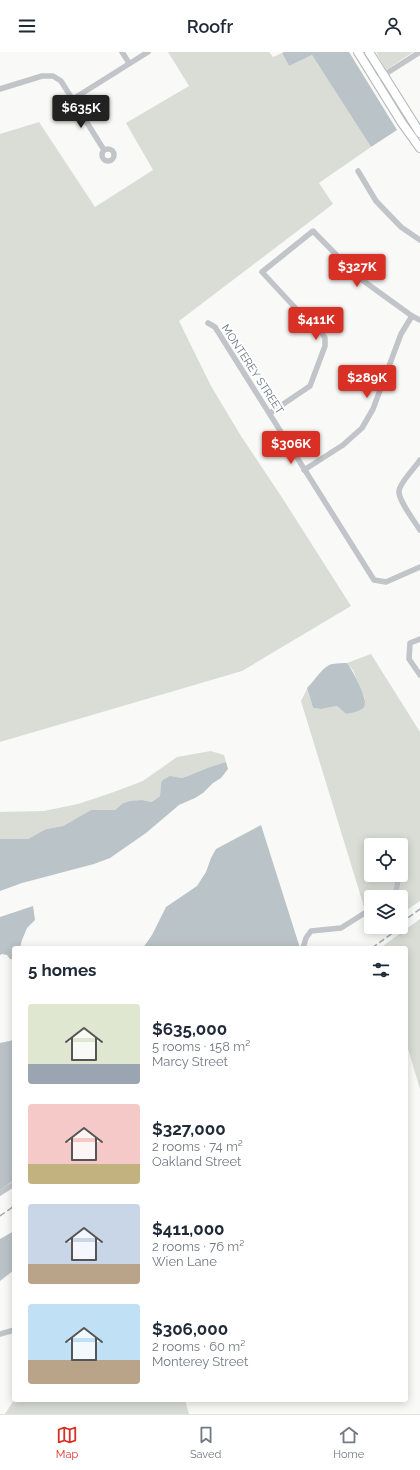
<!DOCTYPE html>
<meta charset="utf-8">
<style>
:root{--surface:#fff;--page:#f6f6f7;--text:#1f2937;--muted:#747a83;--line:#e0e1e3;--accent:#d93025}
body{margin:0;font-family:Raleway,sans-serif;background:var(--page);color:var(--text);height:100vh;display:flex;flex-direction:column;font-size:15px;white-space:nowrap}
*{box-sizing:border-box;margin:0}
p{font-size:13px;color:var(--muted)}
.icon{flex:none;width:22px;height:22px;fill:none;stroke:currentColor;stroke-width:2;stroke-linecap:round;stroke-linejoin:round}
.map{position:relative;flex:1;overflow:hidden}
.details{position:absolute;left:12px;top:894px;width:396px;height:456px;display:flex;flex-direction:column;background:var(--surface);border-radius:4px;box-shadow:0 2px 10px #0003}
.details>*{flex:none}
.controls{position:absolute;left:364px;top:786px;display:grid;gap:8px}
.controls a{display:grid;place-items:center;width:44px;height:44px;border-radius:4px;background:var(--surface);box-shadow:0 2px 10px #0003;font-size:20px}
.price{position:absolute;translate:-50% -34px;padding:0 9px;border-radius:4px;background:var(--accent);color:#fff;font-size:13px;line-height:26px;filter:drop-shadow(0 1px 2px #0008)}
.price::after{content:'';position:absolute;left:50%;top:24px;width:12px;height:9px;margin-left:-6px;background:inherit;clip-path:polygon(0 0,100% 0,50% 100%)}
.price.active{background:#222;color:#fff}
ul{padding:0;list-style:none}
li{display:flex;align-items:center;gap:12px;height:100px;padding:0 16px}
li span{display:grid;place-items:center;flex:none;width:112px;height:80px;border-radius:4px;color:#555}
li>.icon{margin-inline-start:auto}
span .icon{width:48px;height:48px;fill:#fffc;stroke-width:1}
li b{font-size:17px}
h2{display:flex;justify-content:space-between;align-items:center;height:48px;padding:0 16px;font-size:17px}
header{display:flex;justify-content:space-between;align-items:center;height:52px;padding:0 16px;background:var(--surface);font-size:18px;font-weight:600}
.tabs{display:flex;justify-content:space-around;align-items:center;height:56px;border-top:1px solid var(--line);background:var(--surface);font-size:11px;color:var(--muted)}
.tabs a{display:grid;justify-items:center;gap:2px}
.tabs .active{color:var(--accent)}
.map>svg:first-child{display:block}
.green{fill:#d9ddd6}
.water{fill:#bac3c7}
.lines{fill:none;stroke-linecap:round;stroke-linejoin:round}
.secondary-casing{stroke:#b4b8bc;stroke-width:10}
.street{stroke:#c1c4c8;stroke-width:5.5}
.secondary{stroke:#fff;stroke-width:8}
.rail{stroke:#a3a8ad;stroke-width:1.5;stroke-dasharray:6 3;stroke-linecap:butt}
.labels{text-anchor:middle;stroke-width:4;stroke-linejoin:round;paint-order:stroke}
.street-label{font-size:11px;fill:#6c7884;stroke:#fff}
</style>
<header><svg class="icon" aria-label="menu" viewBox="0 0 24 24"><path d="M4 6h16M4 12h16M4 18h16"/></svg>Roofr<svg class="icon" aria-label="person" viewBox="0 0 24 24"><circle cx="12" cy="8" r="4"/><path d="M4 21q1-7 8-7t8 7"/></svg></header>
<div class="map">
<svg width="420" height="1362" viewBox="0 0 420 1362">
<rect width="100%" height="100%" fill="#f9f9f7"/>
<g class="green">
<polygon points="168,0 269,0 273,5 282,1 289,14 312,3 371,95 319,131 333,152 179,269 211,334 241,384 283,447 351,554 242,619 0,690 0,82 39,70 95,155 153,118 126,71 189,34"/>
<polygon points="376,0 413,0 386,18"/>
<polygon points="371,602 420,680 420,849 401,862 401,845 393,845 399,840 402,822 401,793 371,793 371,823 396,823 394,838 384,845 371,845 371,854 365,858 301,649 307,637 313,656 321,657 337,654 346,662 365,647 353,618 347,611"/>
<polygon points="211,699 224,703 226,710 207,716 188,724 161,731 160,744 152,750 142,748 123,751 115,758 91,758 63,774 46,777 28,787 0,787 0,760 44,759 78,752 111,741 143,729 177,705"/>
<polygon points="420,867 420,1037 406,990 406,896 380,896"/>
<polygon points="14,1348 185,1348 189,1362 5,1362"/>
</g>
<g class="water">
<polygon points="284,0 349,0 397,78 371,95 312,3 289,14 282,1"/>
<path d="M347,611C352,617 369,648 364,655C361,659 351,661 346,662L337,654L321,657L313,656L307,636C315,629 323,613 333,612C338,611 343,611 347,611Z"/>
<polygon points="226,710 228,717 221,726 213,731 203,741 195,746 179,753 146,781 110,806 94,812 22,831 0,839 0,787 28,787 46,777 63,774 91,758 115,758 123,751 131,749 142,748 152,750 160,744 161,731 163,728 170,724 181,726 188,724 207,716"/>
<polygon points="261,773 300,896 143,896 152,883 166,855 197,834 206,820 211,806 216,797"/>
<polygon points="33,854 35,868 27,876 22,888 20,896 14,896 14,907 10,907 7,903 2,902 0,903 0,865"/>
<polygon points="14,988 14,1128 0,1138 0,991"/>
<polygon points="14,1179 14,1218 0,1229 0,1187"/>
</g>
<g class="lines">
<g class="secondary-casing">
<g id="secondary">
<polyline points="358,0 402,71 420,96"/>
<polyline points="369,0 420,81"/>
</g>
</g>
<g class="street">
<polyline points="122,0 129,11"/>
<polyline points="376,28 420,0"/>
<polyline points="0,37 42,24 53,24 61,29 104,98"/>
<polyline points="73,47 148,0"/>
<circle cx="108" cy="103" r="6"/>
<polyline points="358,119 376,149 401,175 420,188"/>
<polyline points="208,271 215,275 374,528 386,530 420,515"/>
<polyline points="270,361 310,334 325,294 325,286 322,281 300,261 262,220 313,179 358,225 412,264 420,268"/>
<path d="M420,408C415,416 400,430 399,439C398,448 415,470 420,478"/>
<polyline points="304,418 343,393 362,376 373,357 401,282 412,264"/>
<polyline points="420,587 410,591 409,607 420,623"/>
<polyline points="389,845 396,840 399,823"/>
<polyline points="303,896 306,886 311,879 341,876 371,857"/>
<polyline points="0,1141 14,1132"/>
<polyline points="0,1282 14,1278"/>
</g>
<use href="#secondary" class="secondary"/>
<g class="rail">
<polyline points="401,871 420,857"/>
<polyline points="372,896 401,875"/>
<polyline points="0,1164 14,1154"/>
</g>
</g>
<g class="labels">
<g class="street-label">
<text transform="translate(253 317) rotate(57)" y="4">MONTEREY STREET</text>
</g>
</g>
</svg>
<div class="controls">
<a><svg class="icon" aria-label="locate" viewBox="0 0 24 24"><circle cx="12" cy="12" r="6"/><path d="M12 2v4M12 18v4M2 12h4M18 12h4"/></svg></a>
<a><svg class="icon" aria-label="layers" viewBox="0 0 24 24"><path d="M12 4l9 5-9 5-9-5zM3 14l9 5 9-5"/></svg></a>
</div>
<b class="price active" style="left:81px;top:77px">$635K</b>
<b class="price" style="left:357px;top:236px">$327K</b>
<b class="price" style="left:316px;top:289px">$411K</b>
<b class="price" style="left:367px;top:347px">$289K</b>
<b class="price" style="left:291px;top:413px">$306K</b>
<section class="details">
<h2>5 homes<svg class="icon" aria-label="filters" viewBox="0 0 24 24"><path d="M4 7h16M4 17h16"/><circle cx="9" cy="7" r="2"/><circle cx="15" cy="17" r="2"/></svg></h2>
<ul>
<li><span style="background:linear-gradient(#dfe7d0 75%,#9aa5b1 0)"><svg class="icon" aria-label="home" viewBox="0 0 24 24"><path d="M3 11l9-7 9 7M6 9v11h12V9"/></svg></span><div><b>$635,000</b><p>5 rooms · 158 m²</p><p>Marcy Street</p></div></li>
<li><span style="background:linear-gradient(#f6c9c9 75%,#c2b280 0)"><svg class="icon" aria-label="home" viewBox="0 0 24 24"><path d="M3 11l9-7 9 7M6 9v11h12V9"/></svg></span><div><b>$327,000</b><p>2 rooms · 74 m²</p><p>Oakland Street</p></div></li>
<li><span style="background:linear-gradient(#c9d6e8 75%,#b9a48a 0)"><svg class="icon" aria-label="home" viewBox="0 0 24 24"><path d="M3 11l9-7 9 7M6 9v11h12V9"/></svg></span><div><b>$411,000</b><p>2 rooms · 76 m²</p><p>Wien Lane</p></div></li>
<li><span style="background:linear-gradient(#bfe0f5 70%,#b9a48a 0)"><svg class="icon" aria-label="home" viewBox="0 0 24 24"><path d="M3 11l9-7 9 7M6 9v11h12V9"/></svg></span><div><b>$306,000</b><p>2 rooms · 60 m²</p><p>Monterey Street</p></div></li>
</ul>
</section>
</div>
<nav class="tabs">
<a class="active"><svg class="icon" aria-label="map" viewBox="0 0 24 24"><path d="M3 6l6-2 6 2 6-2v14l-6 2-6-2-6 2zM9 4v14M15 6v14"/></svg>Map</a>
<a><svg class="icon" aria-label="saved" viewBox="0 0 24 24"><path d="M7 4h10v16l-5-4-5 4z"/></svg>Saved</a>
<a><svg class="icon" aria-label="home" viewBox="0 0 24 24"><path d="M3 11l9-7 9 7M6 9v11h12V9"/></svg>Home</a>
</nav>
